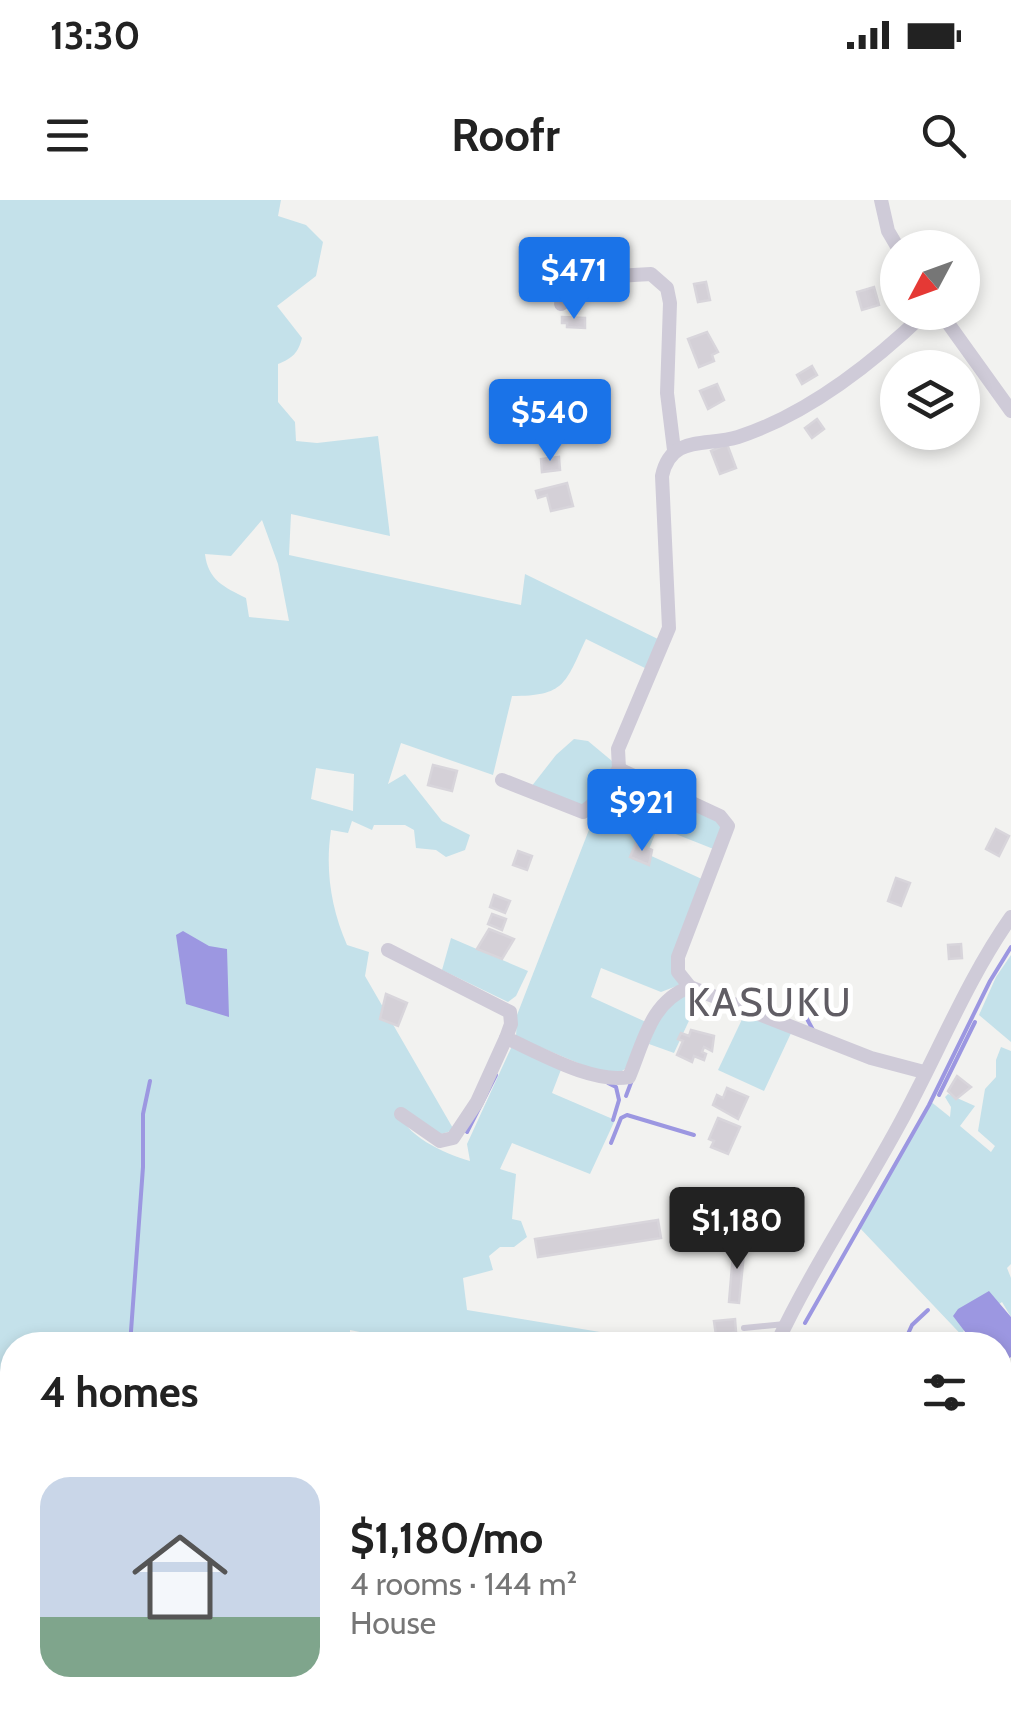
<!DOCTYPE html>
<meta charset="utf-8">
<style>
:root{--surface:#fff;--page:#f2f2f2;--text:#222;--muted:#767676;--line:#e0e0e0;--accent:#1a73e8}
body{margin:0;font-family:Cabin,sans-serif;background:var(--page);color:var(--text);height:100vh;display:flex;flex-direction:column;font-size:38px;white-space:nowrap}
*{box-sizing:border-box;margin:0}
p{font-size:32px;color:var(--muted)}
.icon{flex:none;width:55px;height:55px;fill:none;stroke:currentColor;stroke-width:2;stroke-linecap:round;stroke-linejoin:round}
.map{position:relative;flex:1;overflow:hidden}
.details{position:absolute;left:0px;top:1132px;width:1012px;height:392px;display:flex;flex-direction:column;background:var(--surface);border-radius:40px 40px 0 0;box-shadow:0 5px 15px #0003}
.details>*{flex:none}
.needle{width:65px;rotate:229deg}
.buttons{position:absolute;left:880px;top:30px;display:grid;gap:20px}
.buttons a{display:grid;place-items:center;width:100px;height:100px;border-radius:50%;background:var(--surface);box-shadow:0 5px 15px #0003;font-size:50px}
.price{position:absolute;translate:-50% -85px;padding:0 22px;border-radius:10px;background:var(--accent);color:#fff;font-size:32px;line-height:65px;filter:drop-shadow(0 2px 5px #0008)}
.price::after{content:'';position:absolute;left:50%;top:60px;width:30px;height:22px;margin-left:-15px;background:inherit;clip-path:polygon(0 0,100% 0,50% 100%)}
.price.active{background:#222;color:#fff}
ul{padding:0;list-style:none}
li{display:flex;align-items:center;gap:30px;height:250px;padding:0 40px}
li+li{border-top:2px solid var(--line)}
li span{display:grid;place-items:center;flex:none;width:280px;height:200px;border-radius:30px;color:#555}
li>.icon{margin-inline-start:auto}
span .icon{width:120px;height:120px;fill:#fffc;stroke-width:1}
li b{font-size:42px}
h2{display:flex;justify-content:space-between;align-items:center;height:120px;padding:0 40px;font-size:42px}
.status{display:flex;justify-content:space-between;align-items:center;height:70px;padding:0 50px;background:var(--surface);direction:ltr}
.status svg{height:28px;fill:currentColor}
header{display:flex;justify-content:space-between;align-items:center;height:130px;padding:0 40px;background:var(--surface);font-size:45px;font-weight:800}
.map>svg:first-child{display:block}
.green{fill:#c4e1ea;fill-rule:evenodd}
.water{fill:#9c97e1}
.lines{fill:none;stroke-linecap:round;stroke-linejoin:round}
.stream{stroke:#9c97e1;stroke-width:4}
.building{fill:#d4d0d7;stroke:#d8d5db;stroke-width:2.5}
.lane{stroke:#cfcbd8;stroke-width:6}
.street{stroke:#cfcbd8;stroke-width:14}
.labels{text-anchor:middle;stroke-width:10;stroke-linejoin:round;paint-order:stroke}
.quarter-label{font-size:40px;letter-spacing:2.5px;fill:#605d64;stroke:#fff}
</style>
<div class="status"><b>13:30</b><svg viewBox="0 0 49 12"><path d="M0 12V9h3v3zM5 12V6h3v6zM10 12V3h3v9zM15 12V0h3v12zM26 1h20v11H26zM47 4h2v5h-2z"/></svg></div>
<header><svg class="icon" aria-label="menu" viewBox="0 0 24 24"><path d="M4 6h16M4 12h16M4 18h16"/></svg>Roofr<svg class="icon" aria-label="search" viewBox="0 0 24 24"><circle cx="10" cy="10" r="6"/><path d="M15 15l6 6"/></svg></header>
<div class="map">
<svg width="1011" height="1523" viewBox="0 0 1011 1523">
<rect width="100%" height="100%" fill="#f2f2f0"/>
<g class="green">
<path d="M0,0H281L278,16L306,25L323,42L316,76L277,106L302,138C298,153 293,158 278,164V202L295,222L296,241L317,243L378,236L390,336L291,314L289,355L521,405L525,374L662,441L649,470L586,439C565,484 565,496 512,496L493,575L401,543L388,584L405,574L442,621L470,635L465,650L446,657L436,650L416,648L414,630L405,625H374L372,630L352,621L348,633L331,630C325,670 331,708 347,745L369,752L365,776L454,930L438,935L397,909C404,935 444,954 470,961L467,944L512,846L562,867L552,893L615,920L590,974L512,943L500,969L516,974L512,1019L521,1021L527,1037L514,1047H500L489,1056L493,1070L463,1078L467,1110L600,1132L599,1145H357L361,1140L379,1136L350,1130V1142L354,1145H322L300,1140L306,1145H12V1512H274L279,1523H0ZM262,320L278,364L289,421L249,417L246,398C224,387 208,380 205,354L231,356ZM316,568L354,574L353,611L311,599Z"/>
<polygon points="574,539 588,541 612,561 612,570 582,607 531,587 556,555"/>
<polygon points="670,597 722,623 716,650 658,627 647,654 704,680 673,755 671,771 682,784 661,792 601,768 591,797 646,822 625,869 617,874 597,871 516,837 517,815 599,604 657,627"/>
<polygon points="451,738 528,771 516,796 508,802 442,770"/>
<polygon points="1011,755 1011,842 979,815 996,777"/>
<polygon points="689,792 700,797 674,853 649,844 663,807"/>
<polygon points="745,813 792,831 764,891 718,870"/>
<polygon points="1001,847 1011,851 1011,1064 1007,1068 1011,1078 1011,1117 1002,1102 963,1131 975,1145 971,1145 858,1026 930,901 950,917 951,907 945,897 948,894 975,906 960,926 991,952 995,946 978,931 985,889 996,877 996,860"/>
<polygon points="587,1512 951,1513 950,1523 580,1523"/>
<polygon points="289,1513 361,1513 371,1523 291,1523"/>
<polygon points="437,1513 562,1513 555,1523 451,1523"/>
</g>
<g class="water">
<polygon points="183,731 209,746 227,749 229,817 186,804 176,735"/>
<polygon points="989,1091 1011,1117 1011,1157 1000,1165 1000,1145 975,1145 953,1116 958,1109"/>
</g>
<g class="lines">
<g class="stream">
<polyline points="811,800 806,817 813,830"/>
<polyline points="608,883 616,887 619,900 613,920"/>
<polyline points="939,895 975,822"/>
<polyline points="626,896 632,880"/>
<polyline points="467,932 496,875"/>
<polyline points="611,943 621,918 627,915 694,935"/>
<polyline points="805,1123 929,905 990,781 1011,747"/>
<polyline points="805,1136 823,1142"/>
<polyline points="130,1145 143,967 143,914 150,881"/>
<polyline points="903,1145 912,1125 928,1110"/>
<polyline points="1000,1198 1008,1191"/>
<polyline points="1000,1211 1011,1215"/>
<polyline points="572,1523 579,1512"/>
<polyline points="684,1523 693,1512"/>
</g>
</g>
<g class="building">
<polygon points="706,82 710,100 698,102 694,84"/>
<polygon points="874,87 879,105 862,110 857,92"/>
<polygon points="562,117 585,118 585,128 567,127 567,123 562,123"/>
<polygon points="707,132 718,152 712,155 714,161 699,167 688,139"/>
<polygon points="812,166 817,175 802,184 797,175"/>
<polygon points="717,184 724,200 708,209 700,191"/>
<polygon points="603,214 603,222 593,223 594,233 573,234 572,216"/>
<polygon points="817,219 824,229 812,238 805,228"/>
<polygon points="727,244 736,268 720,274 711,251"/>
<polygon points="559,257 560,270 542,272 541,259"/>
<polygon points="567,283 573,306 551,311 547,295 538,298 536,291"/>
<polygon points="433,565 457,571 452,591 428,585"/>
<polygon points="612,589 635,596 633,601 642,605 633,625 604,612 608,603 612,605 613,602 607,599"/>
<polygon points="996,629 1009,636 999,656 986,649"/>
<polygon points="636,643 652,650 649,665 630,657"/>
<polygon points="518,651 532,656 527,670 513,665"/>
<polygon points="896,678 910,683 901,706 888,701"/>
<polygon points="494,695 510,701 505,713 490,707"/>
<polygon points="492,714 506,719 502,730 488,724"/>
<polygon points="489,729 514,739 502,759 477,749"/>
<polygon points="961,744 962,758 949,759 948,745"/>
<polygon points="386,794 407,803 398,826 380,819"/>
<polygon points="691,830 714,836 712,851 704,847 702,852 706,854 704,860 694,856 692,862 677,855 683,841 678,839 681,833 689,836"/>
<polygon points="957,876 971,887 956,899 948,891"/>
<polygon points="727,888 748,897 738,919 713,905 717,895 723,898"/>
<polygon points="718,918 740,927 728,954 711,947 714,941 709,939"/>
<polygon points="658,1020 661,1038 538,1057 535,1039"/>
<polygon points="737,1020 746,1020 745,1041 736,1040"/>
<polygon points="734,1042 745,1043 739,1103 729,1102"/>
<polygon points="735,1119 736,1132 716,1135 714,1121"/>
</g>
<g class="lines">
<polyline class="lane" points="744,1128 785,1124"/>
<g class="street">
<polyline points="881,0 888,31 898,48"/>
<polyline points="561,104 599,77 651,74 667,88 670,103 667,193 674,250"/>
<polyline points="940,112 1011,211"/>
<path d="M619,569L618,549L669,428L662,276C671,234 706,247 738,237C809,214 873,163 926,112"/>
<polyline points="502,580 583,612 592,605 619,569 720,616 728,626 678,757 678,772 690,787 871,858 924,872"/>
<path d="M388,750L510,812L511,824L506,838C540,853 592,884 629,877C644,841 651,801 690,787"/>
<polyline points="401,914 440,941 453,938 477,902 506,838"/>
<path d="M776,1145C812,1068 859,999 899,925C937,856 966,781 1011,717"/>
<polyline points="1000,1233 1008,1236 1011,1245 1000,1266"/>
<polyline points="552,1523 559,1512"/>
<polyline points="944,1523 945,1512"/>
</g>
</g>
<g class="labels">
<g class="quarter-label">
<text x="770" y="816">KASUKU</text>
</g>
</g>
</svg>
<div class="buttons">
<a><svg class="needle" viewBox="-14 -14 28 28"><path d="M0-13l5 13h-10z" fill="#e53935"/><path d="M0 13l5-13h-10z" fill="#767676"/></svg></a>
<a><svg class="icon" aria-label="layers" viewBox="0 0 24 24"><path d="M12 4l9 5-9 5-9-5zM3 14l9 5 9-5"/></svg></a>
</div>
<b class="price" style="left:574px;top:122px">$471</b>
<b class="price" style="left:550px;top:264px">$540</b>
<b class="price" style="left:642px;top:654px">$921</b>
<b class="price active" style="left:737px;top:1072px">$1,180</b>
<section class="details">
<h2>4 homes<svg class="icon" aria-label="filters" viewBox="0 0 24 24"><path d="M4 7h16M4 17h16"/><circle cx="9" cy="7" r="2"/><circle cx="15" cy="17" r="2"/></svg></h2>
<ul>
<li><span style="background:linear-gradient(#c9d6e8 70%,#7fa58c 0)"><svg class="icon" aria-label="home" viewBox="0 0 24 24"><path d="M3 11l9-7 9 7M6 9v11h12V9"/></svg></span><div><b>$1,180/mo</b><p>4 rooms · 144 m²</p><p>House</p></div></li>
</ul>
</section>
</div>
